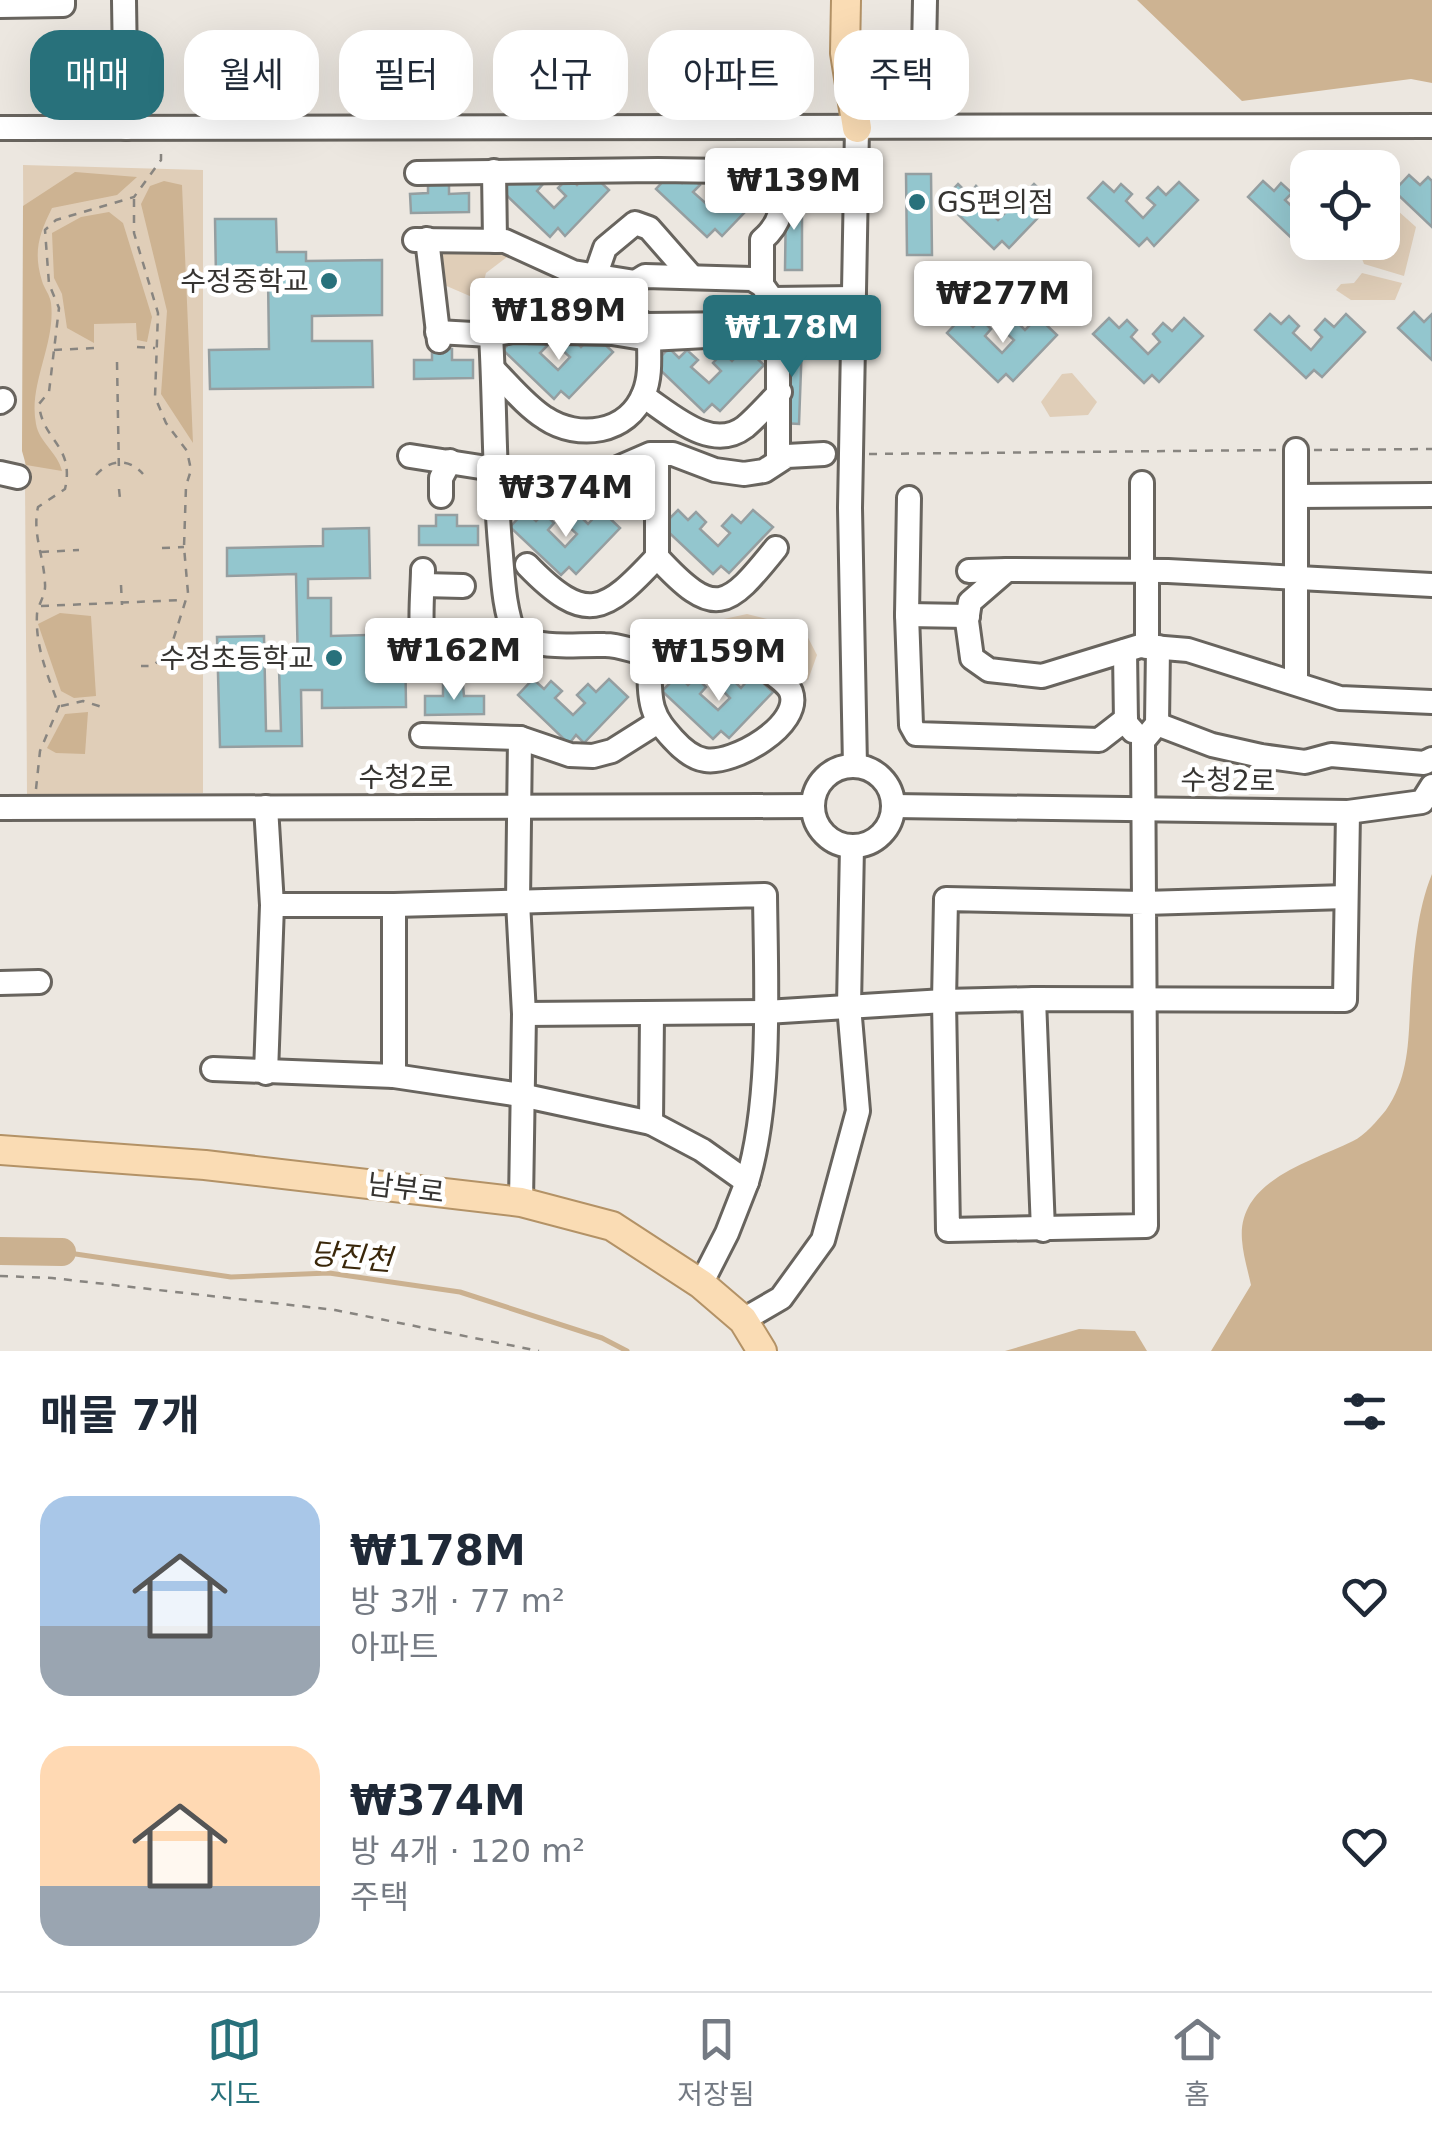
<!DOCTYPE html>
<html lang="ko">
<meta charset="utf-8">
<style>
:root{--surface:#fff;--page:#f2f2f3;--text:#1f2937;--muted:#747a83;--line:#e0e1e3;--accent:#28717b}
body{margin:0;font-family:"DejaVu Sans","Noto Sans KR",sans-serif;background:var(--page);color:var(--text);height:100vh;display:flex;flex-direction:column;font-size:38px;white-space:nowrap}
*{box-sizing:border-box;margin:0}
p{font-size:32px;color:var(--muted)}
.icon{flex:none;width:55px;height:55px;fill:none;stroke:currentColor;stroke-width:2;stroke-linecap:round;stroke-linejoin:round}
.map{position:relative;height:1351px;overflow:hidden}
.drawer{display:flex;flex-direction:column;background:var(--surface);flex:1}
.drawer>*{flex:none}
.guide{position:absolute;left:30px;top:30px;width:1372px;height:90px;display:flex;gap:20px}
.fabs{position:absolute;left:1290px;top:150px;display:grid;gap:20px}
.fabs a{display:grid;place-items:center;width:110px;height:110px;border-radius:20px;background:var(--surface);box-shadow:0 10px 40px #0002;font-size:50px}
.price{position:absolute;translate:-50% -85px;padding:0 22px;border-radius:10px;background:#fff;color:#222;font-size:32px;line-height:65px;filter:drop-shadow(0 2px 5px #0008)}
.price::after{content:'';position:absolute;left:50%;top:60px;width:30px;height:22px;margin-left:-15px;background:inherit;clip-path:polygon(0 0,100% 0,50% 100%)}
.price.selected{background:var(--accent);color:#fff}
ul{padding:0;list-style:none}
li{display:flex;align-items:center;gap:30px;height:250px;padding:0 40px}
li span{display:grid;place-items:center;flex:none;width:280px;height:200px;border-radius:30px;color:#555}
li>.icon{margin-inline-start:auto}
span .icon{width:120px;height:120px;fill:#fffc;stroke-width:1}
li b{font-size:42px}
h2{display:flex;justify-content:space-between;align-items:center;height:120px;padding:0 40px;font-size:42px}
.pill{padding:0 35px;border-radius:30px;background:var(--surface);box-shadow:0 10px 40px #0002;font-size:35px;line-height:90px}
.pill.selected{background:var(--accent);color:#fff}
.menu{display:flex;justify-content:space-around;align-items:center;height:140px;border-top:2px solid var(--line);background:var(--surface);font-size:28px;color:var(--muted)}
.menu a{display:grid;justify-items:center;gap:5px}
.menu .selected{color:var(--accent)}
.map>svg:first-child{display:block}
.green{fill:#e0ceb8}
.forest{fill:#cdb392}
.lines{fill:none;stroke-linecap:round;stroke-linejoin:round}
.stream{stroke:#cbb190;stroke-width:5}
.river{stroke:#cbb190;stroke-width:28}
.building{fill:#93c6ce;stroke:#959ea0;stroke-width:2.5}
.minor-casing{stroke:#68645e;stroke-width:28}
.major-casing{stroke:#b39266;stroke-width:32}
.path{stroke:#888580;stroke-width:2.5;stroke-dasharray:8 8;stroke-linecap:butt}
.minor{stroke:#fff;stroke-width:22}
.major{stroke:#fadcb4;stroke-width:28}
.poi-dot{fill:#28717b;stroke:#fff;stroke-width:4}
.labels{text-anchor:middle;stroke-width:9;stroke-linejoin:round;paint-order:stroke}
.poi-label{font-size:28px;fill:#363431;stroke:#fff;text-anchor:end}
.street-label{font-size:28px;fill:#363431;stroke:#fff}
.water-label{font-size:30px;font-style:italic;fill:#3a270a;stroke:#fff}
</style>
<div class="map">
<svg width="1432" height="1351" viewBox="0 0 1432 1351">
<rect width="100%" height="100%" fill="#ece7e0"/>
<g class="green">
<polygon points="23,165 203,170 203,793 27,795"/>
<polygon points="1388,202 1416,227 1404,276 1364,264 1356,243 1382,242 1383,204"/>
<polygon points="486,234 507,257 486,273 479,300 435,281 424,252 444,239 470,254"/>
<polygon points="1362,273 1402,283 1395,300 1351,300 1336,290 1341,284 1354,283"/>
<polygon points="1072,373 1097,402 1088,415 1050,417 1041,402 1062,374"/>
<polygon points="747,614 803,628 817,655 808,680 772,664 745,635 722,631 703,645 679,645 677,629"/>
</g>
<g class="forest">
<polygon points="1137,0 1432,0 1432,83 1411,79 1242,101"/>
<path d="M75,172L137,177L117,195L52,208C39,234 33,252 42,281C44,288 50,295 51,303C56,344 28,384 36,424C39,442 58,453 62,471L26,465L22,451L23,206Z"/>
<polygon points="164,181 182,185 193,443 161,394 167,311 141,204 150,186"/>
<polygon points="109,212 123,223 152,317 147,342 137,340 136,323 94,324 94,343 67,328 62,294 54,278 52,233 81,217"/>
<polygon points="60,613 91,616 96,696 74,698 61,691 38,624"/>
<polygon points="88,712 85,754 56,753 47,748 65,714"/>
<path d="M1432,874V1351H1211L1251,1285C1248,1271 1243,1255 1242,1240C1237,1180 1311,1162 1353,1141C1364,1136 1378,1120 1386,1110C1411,1074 1408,1035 1411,993C1414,953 1417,911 1432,874Z"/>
<polygon points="1079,1329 1135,1331 1147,1351 1005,1351"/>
</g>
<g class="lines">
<polyline class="stream" points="62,1252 231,1277 329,1273 460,1292 602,1338 627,1351"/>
<polyline class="river" points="0,1251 62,1252"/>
</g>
<g class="building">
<polygon points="514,172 532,174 543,184 537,191 554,208 566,196 558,188 569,177 577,185 590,172 609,190 565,236 558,228 550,237 499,188"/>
<polygon points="747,172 766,190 722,236 715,229 707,237 656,189 671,173 682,183 689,175 700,185 693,192 711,208 723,196 715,188 726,177 734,185"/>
<polygon points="906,174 931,174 932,255 907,255"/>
<polygon points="1409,175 1420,185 1428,177 1432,181 1432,227 1394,191"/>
<polygon points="1263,181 1274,191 1281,183 1292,193 1285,200 1303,217 1308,212 1308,238 1299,245 1248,197"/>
<polygon points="449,182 449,194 469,193 469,212 411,213 410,194 428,193 428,183"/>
<polygon points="1103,182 1114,192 1121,184 1132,194 1126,201 1143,218 1155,205 1147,198 1158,187 1166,195 1179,182 1198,200 1154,246 1147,238 1139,246 1088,198"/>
<polygon points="958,184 969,195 976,186 987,197 980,203 998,220 1010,208 1002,200 1013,189 1021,197 1034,184 1053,202 1009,248 1002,241 994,249 943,200"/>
<polygon points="786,198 806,198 806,209 802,209 802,270 785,270"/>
<polygon points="215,219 276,219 277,252 306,252 306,261 382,260 382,315 312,316 312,341 372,341 373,387 210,389 209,350 269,349 268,277 216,278"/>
<polygon points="1414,312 1424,322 1432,314 1432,360 1398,328"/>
<polygon points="1270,314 1281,324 1289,316 1299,326 1293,333 1311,350 1322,337 1315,330 1325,319 1334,327 1346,314 1365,332 1322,377 1314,370 1306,378 1255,330"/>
<polygon points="962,317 973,327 981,319 991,329 985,336 1002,353 1014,340 1006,333 1017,322 1025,330 1038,317 1057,335 1013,381 1006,374 998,382 947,333"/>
<polygon points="1109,318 1119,328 1127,320 1137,330 1131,337 1148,354 1160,342 1153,334 1163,323 1172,331 1184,318 1203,336 1159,382 1152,375 1144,383 1093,334"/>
<polygon points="785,330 792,330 792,342 802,342 799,424 782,423"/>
<polygon points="518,334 529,344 536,336 547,346 540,353 558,370 570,357 562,350 573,339 581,347 594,334 613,352 569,398 561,391 554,399 503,350"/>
<polygon points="745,347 764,365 720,411 712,404 704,412 654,364 669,348 679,358 687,350 698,360 691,367 709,383 721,371 713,363 723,352 732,361"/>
<polygon points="432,349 452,349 452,360 473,360 473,378 414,379 414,360 432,360"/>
<polygon points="601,510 620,528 576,574 569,567 561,575 510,527 525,511 536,521 544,513 554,523 548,530 565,547 577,534 569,527 580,516 588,524"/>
<polygon points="678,510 688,520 696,512 706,522 700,529 718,546 730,533 722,526 732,515 741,523 753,510 773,527 729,573 721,566 713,574 662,526"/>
<polygon points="436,515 457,515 457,526 478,526 478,545 419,545 419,526 436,526"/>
<polygon points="369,528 370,578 308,579 308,598 331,598 331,636 405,634 406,707 322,708 322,690 301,690 302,746 220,747 217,637 264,636 266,731 281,731 279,669 298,669 296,574 227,576 227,548 323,546 323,529"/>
<polygon points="753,674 773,692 729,738 721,731 713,739 662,691 678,675 688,685 696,677 706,687 700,694 718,710 730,698 722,690 732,679 741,688"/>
<polygon points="533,679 544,689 551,681 562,691 555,698 573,715 585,703 577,695 588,684 596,692 609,679 628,697 584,743 576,735 569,744 518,695"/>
<polygon points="443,685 463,685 464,696 484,696 484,714 425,715 425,696 443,696"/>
</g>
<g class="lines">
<g class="minor-casing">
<g id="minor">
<polyline points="124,0 126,128"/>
<polyline points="0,6 63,5 63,0"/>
<polyline points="845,53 924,52 925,0"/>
<polyline points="0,128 1432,126"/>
<polyline points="494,171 495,241"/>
<polyline points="417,173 658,170 801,172"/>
<polyline points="427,239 439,341"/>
<polyline points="415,240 505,241 573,272 635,282"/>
<polyline points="596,274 605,248 635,223 649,228 692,277"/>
<polygon points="645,276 752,279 762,285 772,299 763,317 748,324 645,325 628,313 625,300 629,286"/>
<path d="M762,285V240C787,218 781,201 781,170"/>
<polyline points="772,299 854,298"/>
<polyline points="437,332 491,335 513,331 612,333 649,339 765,333 778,342 778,461"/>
<path d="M491,335C495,405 494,475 500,544C503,575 503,607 515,636C546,650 572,644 605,645C620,645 635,652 650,654C678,657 708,649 735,654C748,657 786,679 791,692C803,725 733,765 705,760C692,758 682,749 673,739C664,729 657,721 653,708C648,691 650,671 650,654"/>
<path d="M493,369C509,385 526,406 545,418C578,440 628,434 644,393C651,376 649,357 649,339"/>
<path d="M643,396C671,414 711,453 745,427C757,417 768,404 780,392"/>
<polyline points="0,402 3,400"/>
<path d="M657,454V557C715,620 727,609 776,548"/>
<polyline points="410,456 583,483 650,454 673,454 715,470 744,474 764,471 787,456 824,454"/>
<polyline points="0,473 18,477"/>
<polyline points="1142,483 1142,571"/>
<polyline points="441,496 441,478 450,461"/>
<polyline points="1296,496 1432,495"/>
<polyline points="909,498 907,615 911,725 916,734 1099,740 1126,719"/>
<path d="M527,565C586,626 605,613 657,557"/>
<path d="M423,570C423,588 418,634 426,647C435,665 508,669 520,655C523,651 524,645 526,641"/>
<polyline points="969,571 1007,570"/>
<polyline points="423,585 463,586"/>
<polyline points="1432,585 1168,571 1007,570 970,602 967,621 972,658 989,670 1042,676 1140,646 1188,650 1340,698 1432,702"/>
<polyline points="907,615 968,616"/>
<polyline points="1147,647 1147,571"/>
<polyline points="1158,647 1157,724 1143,741 1146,1226 948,1230 944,1001 946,899 1144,903 1346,897"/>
<polyline points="1125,651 1126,723 1133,731"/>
<polyline points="1296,683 1296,450"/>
<polyline points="1157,724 1212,745 1261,756 1305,762 1331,755 1424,763 1432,759"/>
<polyline points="422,735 520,738 570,755 593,756 612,751 658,722"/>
<polyline points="520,738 518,902 524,1014 521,1202"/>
<polyline points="855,766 850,508 857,128"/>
<circle cx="853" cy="806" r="40"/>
<polyline points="893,806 1348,812 1422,802 1432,786"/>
<polyline points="0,808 813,806"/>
<polyline points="394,905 394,1076"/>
<polyline points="0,983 39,982"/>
<polyline points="1034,999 1043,1230"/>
<polyline points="524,1014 766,1012 944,1001 1034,999 1345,1000 1348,812"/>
<path d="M213,1069L394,1076L521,1095L651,1123L702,1150L747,1182C772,1100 766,982 765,895L394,905H272"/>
<polyline points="266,1073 272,905 266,807"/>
<polyline points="651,1123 652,1014"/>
<polyline points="701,1284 727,1233 747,1182"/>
<polyline points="743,1320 781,1298 823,1240 858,1111 849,1006 852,846"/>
</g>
</g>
<g class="major-casing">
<g id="major">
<polyline points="846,0 845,53 857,128"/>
<polyline points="0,1150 205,1165 521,1202 612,1226 701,1284 743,1320 762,1351"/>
</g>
</g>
<g class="path">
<polyline points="134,199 134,233 158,313 155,397 166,423 187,451 191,470 186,486 184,547 188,593 169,653 152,666 141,666"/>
<polyline points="137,347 155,348"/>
<polyline points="54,350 94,348"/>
<polyline points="117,362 119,474"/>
<polyline points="1314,450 1432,449"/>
<polyline points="869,454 1276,450"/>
<path d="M96,475C110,459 129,458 143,474"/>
<polyline points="119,489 120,499"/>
<polyline points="162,548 184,547"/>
<polyline points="41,552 79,550"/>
<polyline points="121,585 122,605"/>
<polyline points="41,606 183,600"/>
<polyline points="61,706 83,701 102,707"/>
<path d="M36,789L40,751L59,706C48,676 35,647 37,614C38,604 46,595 45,584C44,556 32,534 38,507L65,489C75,445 42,441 39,404L49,392L59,308L49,284L45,230L56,220L134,197L161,160V149"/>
<polyline points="0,1276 52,1278 335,1310 539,1351"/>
</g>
<use href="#minor" class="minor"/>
<use href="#major" class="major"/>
</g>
<g class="poi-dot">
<circle cx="917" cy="202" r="10"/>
<circle cx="329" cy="281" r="10"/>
<circle cx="334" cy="658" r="10"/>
</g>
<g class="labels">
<g class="poi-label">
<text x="937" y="212" text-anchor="start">GS편의점</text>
<text x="309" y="291">수정중학교</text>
<text x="314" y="668">수정초등학교</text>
</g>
<g class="street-label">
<text x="406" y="787">수청2로</text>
<text transform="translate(1228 780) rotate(1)" y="10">수청2로</text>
<text transform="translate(406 1188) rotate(7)" y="10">남부로</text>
</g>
<g class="water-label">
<text transform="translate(351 1257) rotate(5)" y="10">당진천</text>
</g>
</g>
</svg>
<div class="fabs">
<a><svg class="icon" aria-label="locate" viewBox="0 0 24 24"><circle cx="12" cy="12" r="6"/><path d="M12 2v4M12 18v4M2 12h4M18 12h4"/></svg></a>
</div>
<b class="price" style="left:794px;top:233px">₩139M</b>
<b class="price" style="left:1003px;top:346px">₩277M</b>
<b class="price" style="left:559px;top:363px">₩189M</b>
<b class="price selected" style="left:792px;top:380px">₩178M</b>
<b class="price" style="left:566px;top:540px">₩374M</b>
<b class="price" style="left:454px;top:703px">₩162M</b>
<b class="price" style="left:719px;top:704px">₩159M</b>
<div class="guide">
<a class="pill selected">매매</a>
<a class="pill">월세</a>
<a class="pill">필터</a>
<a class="pill">신규</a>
<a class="pill">아파트</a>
<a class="pill">주택</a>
</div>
</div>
<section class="drawer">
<h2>매물 7개<svg class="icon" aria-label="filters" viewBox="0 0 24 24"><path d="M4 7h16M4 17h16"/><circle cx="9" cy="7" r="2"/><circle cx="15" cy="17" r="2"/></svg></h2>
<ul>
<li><span style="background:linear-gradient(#a9c7e8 65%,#9aa5b1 0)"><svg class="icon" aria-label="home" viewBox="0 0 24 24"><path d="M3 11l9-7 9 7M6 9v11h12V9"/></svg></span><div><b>₩178M</b><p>방 3개 · 77 m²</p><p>아파트</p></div><svg class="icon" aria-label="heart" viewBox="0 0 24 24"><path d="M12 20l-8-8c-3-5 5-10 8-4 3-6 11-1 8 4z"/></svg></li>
<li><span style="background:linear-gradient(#ffd9b3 70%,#9aa5b1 0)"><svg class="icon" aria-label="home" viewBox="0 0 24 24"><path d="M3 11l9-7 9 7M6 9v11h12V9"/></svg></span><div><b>₩374M</b><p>방 4개 · 120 m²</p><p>주택</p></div><svg class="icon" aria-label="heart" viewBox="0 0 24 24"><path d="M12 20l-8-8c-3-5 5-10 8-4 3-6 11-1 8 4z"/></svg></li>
</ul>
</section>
<nav class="menu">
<a class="selected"><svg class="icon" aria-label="map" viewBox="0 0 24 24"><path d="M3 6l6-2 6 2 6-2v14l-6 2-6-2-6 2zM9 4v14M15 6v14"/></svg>지도</a>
<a><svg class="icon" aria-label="saved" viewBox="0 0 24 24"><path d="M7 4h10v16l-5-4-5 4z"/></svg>저장됨</a>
<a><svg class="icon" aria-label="home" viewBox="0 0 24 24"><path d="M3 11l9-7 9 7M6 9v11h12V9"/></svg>홈</a>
</nav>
